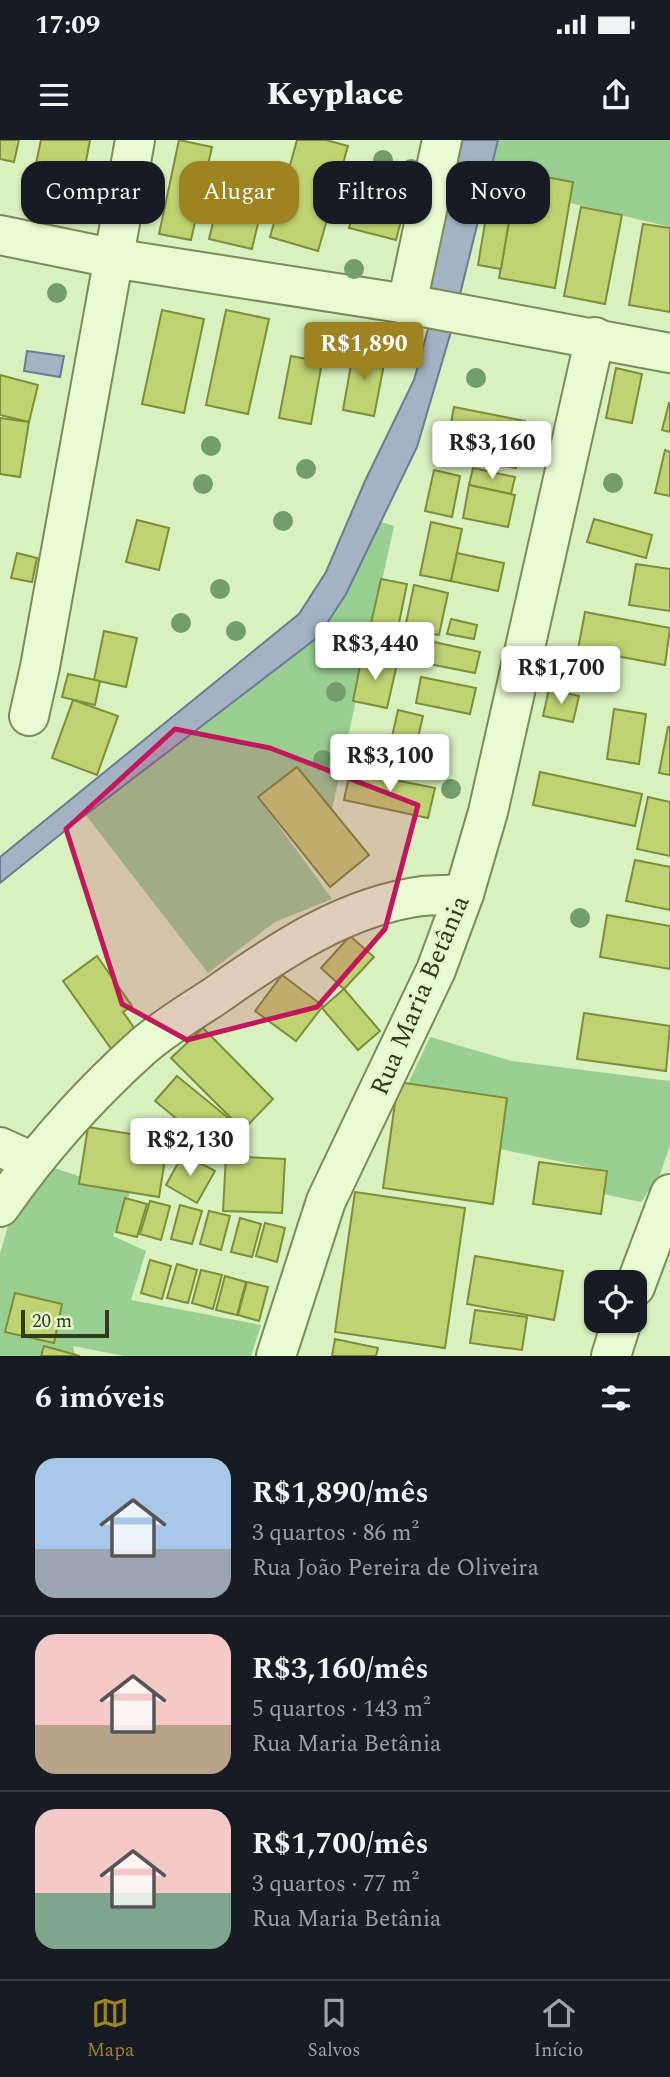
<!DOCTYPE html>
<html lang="pt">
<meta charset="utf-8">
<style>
:root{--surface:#171b24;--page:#242831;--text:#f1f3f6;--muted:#9ea1a6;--line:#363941;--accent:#a08321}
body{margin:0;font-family:Spectral,serif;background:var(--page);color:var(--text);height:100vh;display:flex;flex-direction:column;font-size:26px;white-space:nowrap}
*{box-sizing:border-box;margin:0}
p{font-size:23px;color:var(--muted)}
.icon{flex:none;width:38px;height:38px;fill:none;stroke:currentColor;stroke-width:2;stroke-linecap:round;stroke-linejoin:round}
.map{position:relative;height:1216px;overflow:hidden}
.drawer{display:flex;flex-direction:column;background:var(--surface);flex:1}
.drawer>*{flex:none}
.banner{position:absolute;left:21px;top:21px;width:628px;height:63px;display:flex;gap:14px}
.tools{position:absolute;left:584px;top:1130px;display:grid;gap:14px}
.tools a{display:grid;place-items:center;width:63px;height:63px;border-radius:14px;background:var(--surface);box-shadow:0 2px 5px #0004;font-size:35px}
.scale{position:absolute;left:21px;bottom:18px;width:88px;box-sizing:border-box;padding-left:7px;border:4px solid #323a1c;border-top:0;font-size:19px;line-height:24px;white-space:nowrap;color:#323a1c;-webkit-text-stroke:5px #e4f8cf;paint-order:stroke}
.price{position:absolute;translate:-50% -60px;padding:0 16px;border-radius:7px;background:#fff;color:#222;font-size:23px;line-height:46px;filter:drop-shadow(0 2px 4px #0008)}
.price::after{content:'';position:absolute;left:50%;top:42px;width:21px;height:16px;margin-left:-10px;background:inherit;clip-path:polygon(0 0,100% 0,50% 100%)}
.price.active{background:var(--accent);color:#fff}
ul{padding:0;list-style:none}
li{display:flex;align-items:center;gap:21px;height:175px;padding:0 35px}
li+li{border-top:2px solid var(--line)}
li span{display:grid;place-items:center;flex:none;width:196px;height:140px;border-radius:21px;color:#555}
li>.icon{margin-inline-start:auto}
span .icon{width:84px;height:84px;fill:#fffc;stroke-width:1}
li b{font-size:30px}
h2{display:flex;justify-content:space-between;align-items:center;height:84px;padding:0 35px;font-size:30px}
.pill{padding:0 24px;border-radius:21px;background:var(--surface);box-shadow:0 2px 5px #0004;font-size:24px;line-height:63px}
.pill.active{background:var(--accent);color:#fff}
.status{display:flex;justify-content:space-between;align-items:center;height:49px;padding:0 35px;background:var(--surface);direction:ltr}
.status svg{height:19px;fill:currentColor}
header{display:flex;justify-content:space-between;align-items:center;height:91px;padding:0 35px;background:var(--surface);font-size:32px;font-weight:800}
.dock{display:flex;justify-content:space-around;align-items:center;height:98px;border-top:2px solid var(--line);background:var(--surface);font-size:19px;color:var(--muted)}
.dock a{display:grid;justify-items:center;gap:4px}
.dock .active{color:var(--accent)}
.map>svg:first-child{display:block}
.green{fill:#99d092}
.water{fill:#a3b3c3;stroke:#697c92;stroke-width:2}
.building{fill:#c0d372;stroke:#7e8d3a;stroke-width:2}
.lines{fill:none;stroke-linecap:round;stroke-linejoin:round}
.minor-casing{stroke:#7b8c56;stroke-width:42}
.minor{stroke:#e8fbd3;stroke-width:38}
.tree{fill:#739d69}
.marked{fill:#c2185b;fill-opacity:0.2;stroke:#c2185b;stroke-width:5;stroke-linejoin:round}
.labels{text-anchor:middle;stroke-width:5;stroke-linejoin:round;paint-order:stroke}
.street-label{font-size:26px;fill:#323a1c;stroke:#e4f8cf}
</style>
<div class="status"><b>17:09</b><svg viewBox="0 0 49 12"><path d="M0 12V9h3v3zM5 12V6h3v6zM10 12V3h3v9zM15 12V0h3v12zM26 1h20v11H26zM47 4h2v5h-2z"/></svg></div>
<header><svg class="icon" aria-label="menu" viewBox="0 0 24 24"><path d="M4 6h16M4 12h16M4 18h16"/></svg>Keyplace<svg class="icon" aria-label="share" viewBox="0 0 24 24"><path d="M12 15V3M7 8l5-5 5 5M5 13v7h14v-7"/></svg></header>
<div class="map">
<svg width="670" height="1216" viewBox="0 0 670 1216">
<rect width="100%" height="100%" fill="#d9f1bf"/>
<g class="green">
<polygon points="497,0 670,0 670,87 570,63 573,42 491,28"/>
<polygon points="381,382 394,386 332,670 297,627 258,657 332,759 275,782 208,833 85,674 318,498 346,453"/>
<polygon points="430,897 512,921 670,941 670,1006 660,1034 641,1062 603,1054 606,1031 500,1009 507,958 408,944"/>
<polygon points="54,1028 130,1053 113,1096 146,1111 131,1160 261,1185 251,1216 124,1216 73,1206 75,1216 0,1216 0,1113 10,1080"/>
</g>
<g class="water">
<polygon points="460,0 498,0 450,195 417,307 346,454 318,497 67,689 0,743 0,717 299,474 326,432 365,341 414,240 428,189 424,168"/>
<polygon points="59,46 95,51 92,72 56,66"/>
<polygon points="27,211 64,216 60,237 24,231"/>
</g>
<g class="building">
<polygon points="0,0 19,0 14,22 0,19"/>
<polygon points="41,0 90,0 82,42 34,33"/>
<polygon points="179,0 212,7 191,100 159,94"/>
<polygon points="297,0 326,0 348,6 318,111 270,97"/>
<polygon points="364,30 411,42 396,100 349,88"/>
<polygon points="518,32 573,42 555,148 499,138"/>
<polygon points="225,35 267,45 252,109 209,99"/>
<polygon points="581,67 622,75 605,164 564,156"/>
<polygon points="487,71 510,75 501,129 478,125"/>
<polygon points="643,84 670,88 670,172 629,165"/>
<polygon points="162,170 204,179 184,273 142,264"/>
<polygon points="226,170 269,179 248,274 206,265"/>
<polygon points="354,208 386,214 374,276 343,270"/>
<polygon points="291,216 322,222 311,284 279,278"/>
<polygon points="616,228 642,234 632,283 606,278"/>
<polygon points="0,235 38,245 29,282 0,275"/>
<polygon points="669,263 670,263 670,292 662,290"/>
<polygon points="454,267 525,281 516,328 445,314"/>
<polygon points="0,278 29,282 20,337 0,334"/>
<polygon points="665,310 670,312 670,356 655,353"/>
<polygon points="473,328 515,337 511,354 469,345"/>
<polygon points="434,330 460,336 452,377 425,371"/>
<polygon points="469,345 515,355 508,387 463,378"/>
<polygon points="594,379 652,395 646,418 587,402"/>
<polygon points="137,380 169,388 159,430 126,422"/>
<polygon points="431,382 462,389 451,441 420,435"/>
<polygon points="17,413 37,418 32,442 11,438"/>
<polygon points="457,413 504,423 498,451 451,441"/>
<polygon points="636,424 670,429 670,471 629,465"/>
<polygon points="381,439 407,444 395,502 368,497"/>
<polygon points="414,445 448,453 439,495 405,488"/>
<polygon points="585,472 670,488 665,525 578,509"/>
<polygon points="451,479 477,485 474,499 447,494"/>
<polygon points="104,491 137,498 126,547 94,540"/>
<polygon points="396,497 420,502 415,524 391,519"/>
<polygon points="434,502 480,512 475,533 429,524"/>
<polygon points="362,516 397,524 387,568 353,561"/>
<polygon points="68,534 100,541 95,565 62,557"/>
<polygon points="421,537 476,548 470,574 416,563"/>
<polygon points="549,549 579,556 573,582 543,576"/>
<polygon points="73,560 118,576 97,635 52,618"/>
<polygon points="614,569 646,574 639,624 607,619"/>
<polygon points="398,570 423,576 414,615 389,610"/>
<polygon points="668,587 670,587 670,635 659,633"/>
<polygon points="370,604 388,608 384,627 366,624"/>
<polygon points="297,627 369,715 330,747 258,657"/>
<polygon points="350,631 435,648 428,678 344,660"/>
<polygon points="540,632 642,654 635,686 533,665"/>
<polygon points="648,657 670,662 670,716 637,709"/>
<polygon points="635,720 670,727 670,770 626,761"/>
<polygon points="607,775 670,786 670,829 600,817"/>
<polygon points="350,796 374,817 344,849 321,828"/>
<polygon points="97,816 132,866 123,872 137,892 112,910 63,841"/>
<polygon points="282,835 323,866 296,901 255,871"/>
<polygon points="344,849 380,891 358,910 322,868"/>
<polygon points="584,873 670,886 666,931 577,919"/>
<polygon points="203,888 273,959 243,990 171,918"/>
<polygon points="177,936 243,990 221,1015 155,961"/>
<polygon points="398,942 507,958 493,1064 383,1048"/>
<polygon points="88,987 168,1000 159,1057 79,1044"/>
<polygon points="183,1014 215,1031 197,1063 166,1045"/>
<polygon points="226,1016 285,1019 282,1073 223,1071"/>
<polygon points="539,1022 607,1031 601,1074 533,1064"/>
<polygon points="355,1052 465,1068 445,1208 335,1192"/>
<polygon points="125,1058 147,1064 137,1097 116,1092"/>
<polygon points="150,1061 170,1066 161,1100 140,1094"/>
<polygon points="180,1065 202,1071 192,1104 171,1099"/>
<polygon points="209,1071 230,1076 221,1110 200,1104"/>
<polygon points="240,1078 261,1084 252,1117 231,1112"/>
<polygon points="265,1083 285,1088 277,1122 256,1116"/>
<polygon points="475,1116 563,1131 554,1180 467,1164"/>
<polygon points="150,1120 171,1126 162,1159 141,1153"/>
<polygon points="177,1124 197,1130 188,1163 167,1158"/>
<polygon points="201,1130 222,1135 213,1169 192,1163"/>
<polygon points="225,1136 246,1142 237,1175 216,1170"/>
<polygon points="247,1142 268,1147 259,1181 238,1175"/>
<polygon points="15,1153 62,1164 54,1203 5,1192"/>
<polygon points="475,1170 527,1177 522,1210 470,1203"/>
<polygon points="335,1199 378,1208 376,1216 332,1216"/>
<polygon points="44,1206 80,1216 41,1216"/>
</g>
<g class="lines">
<g class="minor-casing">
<g id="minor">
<polyline points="0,95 112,118 407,164 670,213"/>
<polyline points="407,164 442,0"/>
<polyline points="29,576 40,527 135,0"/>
<polyline points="0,1007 33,1022"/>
<path d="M0,1067C40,1010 88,956 140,909C163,888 193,871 218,854C279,811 346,766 422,756C436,755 450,755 464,754"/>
<polyline points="635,1147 670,1054"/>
<polyline points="276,1216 326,1061 436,830 464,754 488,672 595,197"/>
<polyline points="611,1216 622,1181"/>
</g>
</g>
<use href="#minor" class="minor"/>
</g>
<g class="tree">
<circle cx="383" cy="20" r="10"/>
<circle cx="411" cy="29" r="10"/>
<circle cx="354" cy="129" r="10"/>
<circle cx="57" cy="153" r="10"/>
<circle cx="476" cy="238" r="10"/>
<circle cx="211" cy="306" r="10"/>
<circle cx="306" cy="329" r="10"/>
<circle cx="613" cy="343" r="10"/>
<circle cx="203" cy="344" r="10"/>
<circle cx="283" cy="381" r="10"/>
<circle cx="220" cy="449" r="10"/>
<circle cx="181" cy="483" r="10"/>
<circle cx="236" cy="491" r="10"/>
<circle cx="336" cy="552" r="10"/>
<circle cx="323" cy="620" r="10"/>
<circle cx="451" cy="649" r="10"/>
<circle cx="580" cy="778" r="10"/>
</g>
<path class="marked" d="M175,589L270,608L418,665L385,789L317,867L187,900L122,864L66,689Z"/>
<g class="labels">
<g class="street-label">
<text transform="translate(419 855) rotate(-67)" y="9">Rua Maria Betânia</text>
</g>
</g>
</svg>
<div class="tools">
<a><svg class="icon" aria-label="locate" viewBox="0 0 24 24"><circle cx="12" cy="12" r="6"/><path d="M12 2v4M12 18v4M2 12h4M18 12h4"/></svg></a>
</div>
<div class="scale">20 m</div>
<b class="price active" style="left:364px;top:242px">R$1,890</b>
<b class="price" style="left:492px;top:341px">R$3,160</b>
<b class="price" style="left:375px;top:542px">R$3,440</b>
<b class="price" style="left:561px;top:566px">R$1,700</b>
<b class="price" style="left:390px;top:654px">R$3,100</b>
<b class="price" style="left:190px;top:1038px">R$2,130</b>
<div class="banner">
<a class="pill">Comprar</a>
<a class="pill active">Alugar</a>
<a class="pill">Filtros</a>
<a class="pill">Novo</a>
</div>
</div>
<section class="drawer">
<h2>6 imóveis<svg class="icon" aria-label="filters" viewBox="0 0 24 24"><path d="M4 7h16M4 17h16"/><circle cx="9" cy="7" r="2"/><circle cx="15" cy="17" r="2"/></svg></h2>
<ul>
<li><span style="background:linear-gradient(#a9c7e8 65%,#9aa5b1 0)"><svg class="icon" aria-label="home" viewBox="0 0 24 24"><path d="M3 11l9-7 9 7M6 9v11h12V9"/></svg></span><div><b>R$1,890/mês</b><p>3 quartos · 86 m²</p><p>Rua João Pereira de Oliveira</p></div></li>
<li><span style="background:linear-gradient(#f6c9c9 65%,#b9a48a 0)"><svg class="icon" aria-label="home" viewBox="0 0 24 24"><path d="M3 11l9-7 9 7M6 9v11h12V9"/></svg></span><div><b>R$3,160/mês</b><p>5 quartos · 143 m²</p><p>Rua Maria Betânia</p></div></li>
<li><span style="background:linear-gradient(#f6c9c9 60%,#7fa58c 0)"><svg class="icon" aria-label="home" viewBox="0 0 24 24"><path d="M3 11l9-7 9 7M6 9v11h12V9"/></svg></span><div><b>R$1,700/mês</b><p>3 quartos · 77 m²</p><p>Rua Maria Betânia</p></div></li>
</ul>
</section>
<nav class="dock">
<a class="active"><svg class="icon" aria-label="map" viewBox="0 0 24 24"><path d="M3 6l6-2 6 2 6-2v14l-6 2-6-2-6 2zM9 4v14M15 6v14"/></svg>Mapa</a>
<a><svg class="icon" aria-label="saved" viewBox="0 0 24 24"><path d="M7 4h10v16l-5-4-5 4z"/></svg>Salvos</a>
<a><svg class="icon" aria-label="home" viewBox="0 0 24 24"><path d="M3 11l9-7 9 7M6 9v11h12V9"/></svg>Início</a>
</nav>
